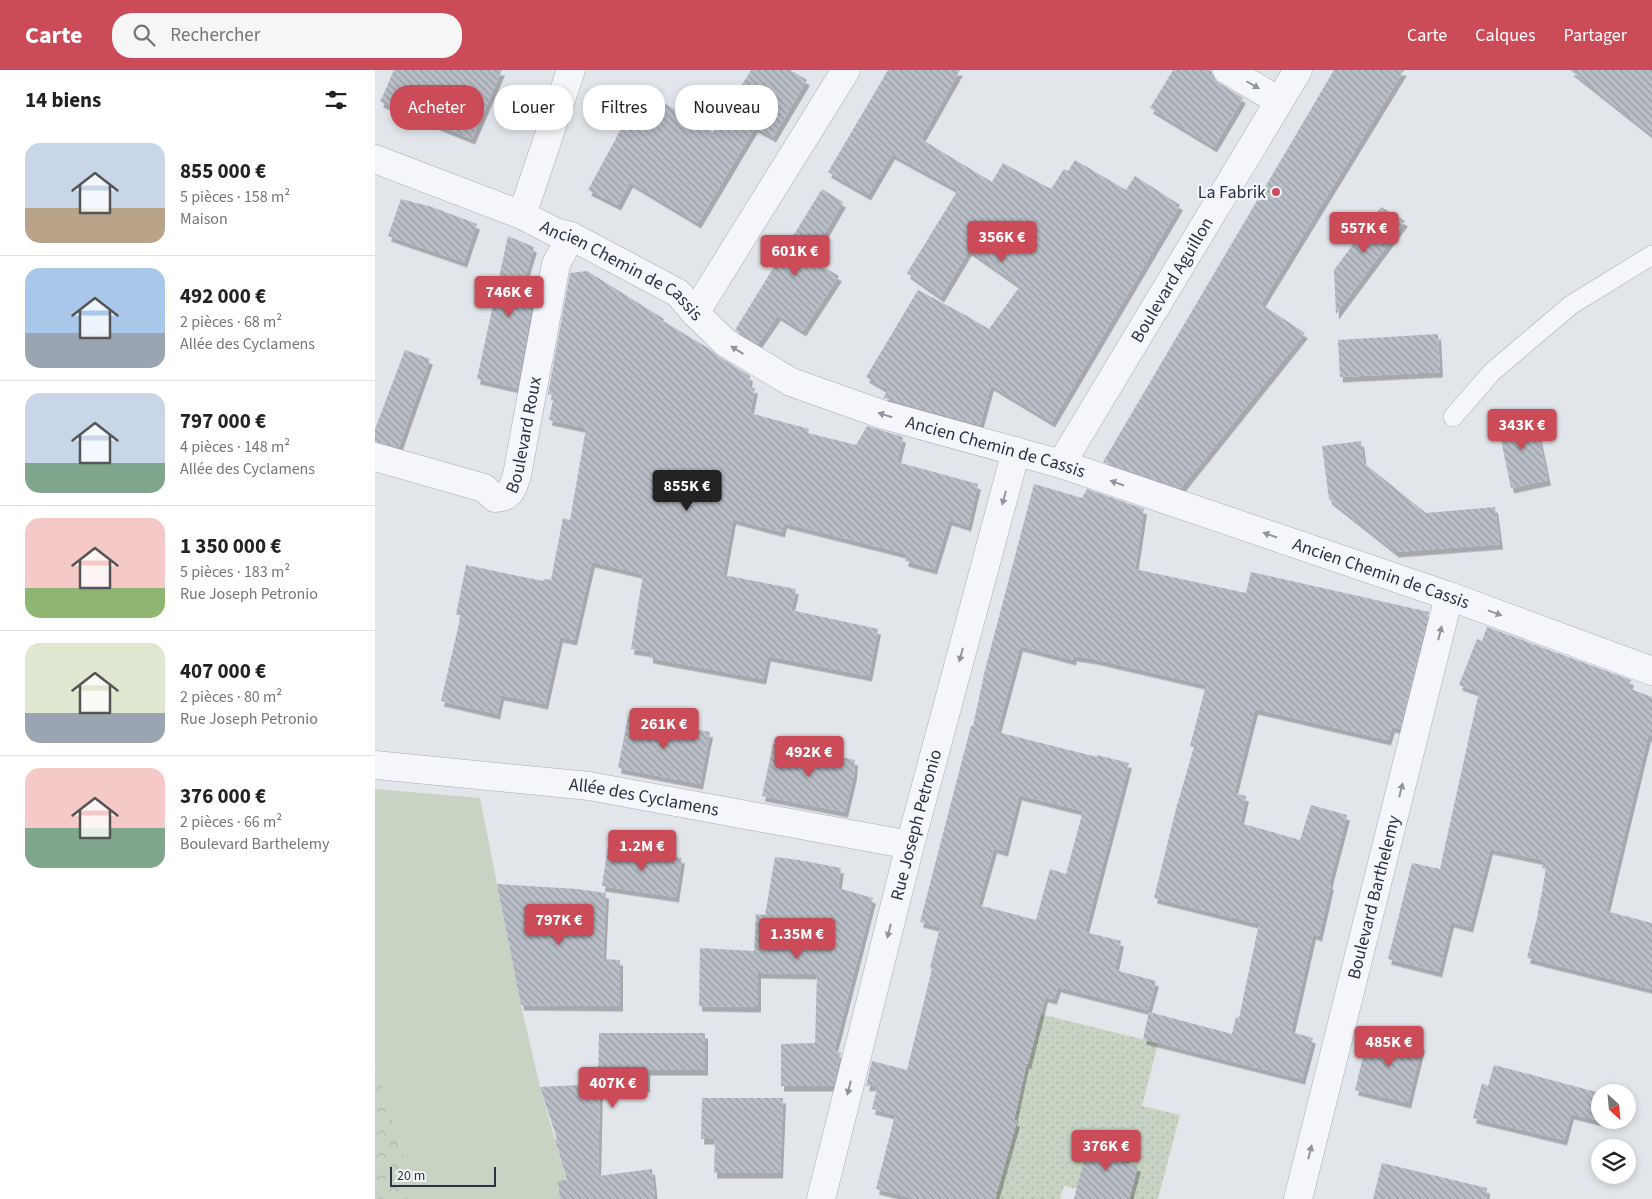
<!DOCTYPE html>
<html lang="fr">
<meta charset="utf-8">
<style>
:root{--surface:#fff;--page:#f6f6f6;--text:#222;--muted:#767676;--line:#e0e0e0;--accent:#cc4b59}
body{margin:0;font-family:"Source Sans 3",sans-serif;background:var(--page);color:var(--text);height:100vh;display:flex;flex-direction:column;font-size:19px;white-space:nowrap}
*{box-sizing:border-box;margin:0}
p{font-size:16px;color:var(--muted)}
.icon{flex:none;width:28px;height:28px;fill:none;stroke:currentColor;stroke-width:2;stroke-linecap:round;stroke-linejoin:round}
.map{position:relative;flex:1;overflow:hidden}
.panel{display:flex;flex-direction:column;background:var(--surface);width:375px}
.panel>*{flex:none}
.banner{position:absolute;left:15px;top:15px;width:475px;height:45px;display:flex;gap:10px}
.needle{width:32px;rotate:154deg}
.fabs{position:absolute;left:1216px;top:1014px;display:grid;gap:10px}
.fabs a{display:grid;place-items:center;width:45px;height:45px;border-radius:50%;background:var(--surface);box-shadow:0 2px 8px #0003;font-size:25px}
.scale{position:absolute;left:15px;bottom:12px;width:106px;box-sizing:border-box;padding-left:5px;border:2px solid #2b3242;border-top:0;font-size:14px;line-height:18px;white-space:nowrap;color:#2b3242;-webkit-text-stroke:4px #f2f4f8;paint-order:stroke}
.price{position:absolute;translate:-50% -42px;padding:0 11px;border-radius:5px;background:var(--accent);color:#fff;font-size:16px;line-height:32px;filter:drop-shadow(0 1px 2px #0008)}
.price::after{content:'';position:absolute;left:50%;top:30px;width:15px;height:11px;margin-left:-8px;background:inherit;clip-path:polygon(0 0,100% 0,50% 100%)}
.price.on{background:#222;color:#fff}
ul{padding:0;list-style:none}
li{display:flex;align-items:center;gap:15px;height:125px;padding:0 25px}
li+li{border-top:1px solid var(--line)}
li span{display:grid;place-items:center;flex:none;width:140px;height:100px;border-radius:15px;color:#555}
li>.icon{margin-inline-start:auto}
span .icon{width:60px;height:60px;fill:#fffc;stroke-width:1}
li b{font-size:21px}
h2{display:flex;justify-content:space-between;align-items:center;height:60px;padding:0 25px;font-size:21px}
.pill{padding:0 18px;border-radius:20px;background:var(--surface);box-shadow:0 2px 8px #0003;font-size:18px;line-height:45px}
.pill.on{background:var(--accent);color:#fff}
header{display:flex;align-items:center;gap:30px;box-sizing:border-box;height:70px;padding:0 25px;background:var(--accent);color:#fff}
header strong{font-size:24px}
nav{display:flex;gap:28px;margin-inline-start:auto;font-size:18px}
.search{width:350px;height:45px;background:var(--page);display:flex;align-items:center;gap:12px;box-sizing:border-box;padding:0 18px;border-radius:20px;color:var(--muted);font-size:19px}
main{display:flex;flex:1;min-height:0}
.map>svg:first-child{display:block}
.grass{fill:#c7d4c4}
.park{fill:url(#park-crowns)}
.garden{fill:url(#garden-dots)}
.building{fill:url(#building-back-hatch);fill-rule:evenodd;filter:url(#shadow)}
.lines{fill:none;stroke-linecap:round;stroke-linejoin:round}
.service-casing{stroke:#a7acb4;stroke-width:20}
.minor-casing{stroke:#a7acb4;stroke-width:29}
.service{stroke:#f5f6f9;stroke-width:19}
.minor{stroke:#f5f6f9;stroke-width:28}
.oneway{fill:#90949e}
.poi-dot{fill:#cc4b59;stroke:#f2f4f8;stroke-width:2}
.labels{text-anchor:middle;stroke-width:4.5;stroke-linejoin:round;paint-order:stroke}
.poi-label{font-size:18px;fill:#2b3242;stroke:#f2f4f8;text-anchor:end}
.street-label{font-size:18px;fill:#2b3242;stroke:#f2f4f8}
</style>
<header>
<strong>Carte</strong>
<div class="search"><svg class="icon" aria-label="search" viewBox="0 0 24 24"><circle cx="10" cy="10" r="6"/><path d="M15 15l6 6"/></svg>Rechercher</div>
<nav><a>Carte</a><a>Calques</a><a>Partager</a></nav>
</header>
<main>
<section class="panel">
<h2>14 biens<svg class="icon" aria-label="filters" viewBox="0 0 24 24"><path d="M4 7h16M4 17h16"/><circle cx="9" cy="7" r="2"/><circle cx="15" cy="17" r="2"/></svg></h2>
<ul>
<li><span style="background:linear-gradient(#c9d6e8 65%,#b9a48a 0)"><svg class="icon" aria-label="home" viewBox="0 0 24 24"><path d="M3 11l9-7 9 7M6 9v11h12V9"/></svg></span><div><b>855 000 €</b><p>5 pièces · 158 m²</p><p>Maison</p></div></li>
<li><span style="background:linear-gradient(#a9c7e8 65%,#9aa5b1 0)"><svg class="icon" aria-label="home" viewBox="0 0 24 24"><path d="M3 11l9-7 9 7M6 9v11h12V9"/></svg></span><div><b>492 000 €</b><p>2 pièces · 68 m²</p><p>Allée des Cyclamens</p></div></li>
<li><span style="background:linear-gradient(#c9d6e8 70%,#7fa58c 0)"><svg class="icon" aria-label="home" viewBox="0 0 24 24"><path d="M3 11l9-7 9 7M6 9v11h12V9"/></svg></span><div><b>797 000 €</b><p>4 pièces · 148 m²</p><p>Allée des Cyclamens</p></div></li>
<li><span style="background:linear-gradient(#f6c9c9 70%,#8fb573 0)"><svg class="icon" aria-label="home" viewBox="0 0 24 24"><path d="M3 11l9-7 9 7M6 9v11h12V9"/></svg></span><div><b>1 350 000 €</b><p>5 pièces · 183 m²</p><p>Rue Joseph Petronio</p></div></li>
<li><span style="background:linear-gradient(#dfe7d0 70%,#9aa5b1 0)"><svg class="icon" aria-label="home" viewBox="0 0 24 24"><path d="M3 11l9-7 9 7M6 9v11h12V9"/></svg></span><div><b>407 000 €</b><p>2 pièces · 80 m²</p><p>Rue Joseph Petronio</p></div></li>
<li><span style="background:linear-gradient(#f6c9c9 60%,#7fa58c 0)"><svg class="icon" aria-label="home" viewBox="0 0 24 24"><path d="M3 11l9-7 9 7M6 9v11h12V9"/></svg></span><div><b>376 000 €</b><p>2 pièces · 66 m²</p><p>Boulevard Barthelemy</p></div></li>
</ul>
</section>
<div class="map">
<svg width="1277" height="1129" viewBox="0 0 1277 1129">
<defs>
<pattern id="park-crowns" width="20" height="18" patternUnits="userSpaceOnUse" patternTransform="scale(1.25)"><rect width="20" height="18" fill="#c7d4c4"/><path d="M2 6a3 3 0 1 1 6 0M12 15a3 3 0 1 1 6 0" fill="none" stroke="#abb6aa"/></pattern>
<pattern id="garden-dots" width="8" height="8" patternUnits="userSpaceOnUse" patternTransform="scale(1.25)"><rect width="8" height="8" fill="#c7d4c4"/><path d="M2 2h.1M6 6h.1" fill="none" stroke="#abb6aa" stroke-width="1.8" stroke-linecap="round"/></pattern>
<pattern id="building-back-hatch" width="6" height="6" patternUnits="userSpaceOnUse" patternTransform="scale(1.25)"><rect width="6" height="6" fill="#babec7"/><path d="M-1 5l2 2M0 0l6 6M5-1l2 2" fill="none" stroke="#979ba3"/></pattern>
<filter id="shadow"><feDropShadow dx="3" dy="5.5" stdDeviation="0" flood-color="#0004"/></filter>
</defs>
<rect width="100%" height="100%" fill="#e2e5ea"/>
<polygon class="grass" points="0,719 105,728 146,935 165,1017 197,1129 42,1129 0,996"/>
<polygon class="park" points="0,995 42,1129 0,1129"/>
<polygon class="garden" points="665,944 783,973 767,1036 805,1045 783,1129 754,1129 763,1097 702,1119 689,1116 685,1129 620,1129 642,1051 639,1050"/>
<g class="building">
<polygon points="19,0 127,0 97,69 5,32"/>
<polygon points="376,0 415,0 432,10 398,67 380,57 323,153 255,112 243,135 213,120 267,20 338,62"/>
<polygon points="513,0 585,0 546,69 617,112 628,93 676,119 689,99 693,101 700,90 751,120 760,106 805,135 677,352 616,315 605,355 508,328 513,320 491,307 543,220 592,246 614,259 645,216 594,180 566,227 532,203 583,120 517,84 493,125 453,102"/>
<polygon points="798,0 836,0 838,7 844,13 868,28 839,77 775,38"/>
<polygon points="959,0 1029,0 886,234 930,263 806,418 728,392"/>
<polygon points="1195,0 1277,0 1277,65"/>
<polygon points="447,119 468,132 435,189 464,206 428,261 403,245 383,274 360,260"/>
<polygon points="26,129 57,137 102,154 89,192 13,166"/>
<polygon points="1006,137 1030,151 961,244 959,200"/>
<polygon points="133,166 159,177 150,207 163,206 142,318 102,309"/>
<polygon points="212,201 289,249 288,251 333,278 343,286 375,306 373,317 380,318 375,343 434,359 433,363 481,375 492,356 528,367 522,392 603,414 593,456 574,450 559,499 530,491 532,484 409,453 407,462 358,449 348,505 421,519 416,540 503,559 494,606 393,586 388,609 275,588 275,582 256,579 268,504 217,492 199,570 185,567 170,634 126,625 122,644 66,631 86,545 81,545 91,495 168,511 169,509 176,510 188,448 195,450 211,358 174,350 179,325 173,324 195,203"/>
<polygon points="1063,264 1065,302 965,307 963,270"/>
<polygon points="30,280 55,289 24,377 0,372 0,359"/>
<polygon points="1159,343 1173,410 1136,418 1122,351"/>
<polygon points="986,371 989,393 1051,443 1120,437 1125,474 1021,482 954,429 947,376"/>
<path d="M659,414L707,428L712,419L769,439L760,499L871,523L876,502L1054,542L1025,659L1017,657L1013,670L880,639L859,723L871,726L865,753L925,770L936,735L972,745L954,814H956L944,866L938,864L916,962L938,968L927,1009L768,969L774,942L857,964L861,947L864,948L884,854L779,828L801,739L819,677L815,676L831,615L719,589L699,586L698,590L645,576L622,662L722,687V685L754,693L710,862L746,871L740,900L781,911L773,940L683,917L679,929L670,927L653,994L651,993L639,1050L642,1051L620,1129H541L501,1119L520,1045L497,1039L503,1015L491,1016L497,991L532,1000L557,899L555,898L565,857L545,852L596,656H598L610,600ZM644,725L708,741L691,804L675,799L661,850L603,835L619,778L630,781Z"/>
<polygon points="1112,557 1256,610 1253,618 1277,627 1277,666 1273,666 1231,841 1277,853 1277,919 1152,888 1162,848 1171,799 1167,798 1168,790 1115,779 1095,857 1076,852 1064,902 1013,889 1037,793 1065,799 1104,622 1084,615 1102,569 1107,571"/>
<polygon points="253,646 335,662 325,714 243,698"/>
<polygon points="398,674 480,690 479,704 470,742 387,726"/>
<polygon points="233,776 307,788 301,827 227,816"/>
<polygon points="400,787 424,790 466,798 463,818 498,828 459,981 466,983 458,1016 406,1016 406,974 440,973 442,904 383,903 383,937 324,936 325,878 379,881 381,844 390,845"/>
<polygon points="122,814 202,819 231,823 228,889 245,890 245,936 146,935"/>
<polygon points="994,962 1047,975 1033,1033 980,1020"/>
<polygon points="224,963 330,963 330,1000 272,1000 272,1017 225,1016 223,1106 277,1099 280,1129 185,1129 183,1111 192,1110 180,1069 182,1069 165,1017 223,1014"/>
<polygon points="1119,995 1225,1023 1225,1051 1196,1044 1189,1070 1098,1048 1107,1013 1113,1016"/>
<polygon points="327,1028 408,1028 405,1103 339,1103 340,1069 326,1069"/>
<polygon points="715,1067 753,1077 750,1093 763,1096 754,1129 699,1129"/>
<polygon points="1007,1093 1112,1118 1111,1129 998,1129"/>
</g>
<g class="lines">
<g class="service-casing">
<polyline id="service" points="1078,347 1117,302 1196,235 1277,185"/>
</g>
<g class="minor-casing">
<g id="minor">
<polyline points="852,0 904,31"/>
<path id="s1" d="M0,89L147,145L180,162L196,166L303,223L320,243L351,273L416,312L509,345L686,394L1074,526L1277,601"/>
<polyline points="147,145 196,0"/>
<polyline points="320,243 471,0"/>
<path id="s2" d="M0,387L109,418L120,428C137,427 137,419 142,405L181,194L196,166"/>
<path id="s3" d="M686,394L923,0"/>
<path id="s4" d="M0,695L214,716L535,775"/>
<path id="s5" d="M446,1129L535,775L641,381"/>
<path id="s6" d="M923,1129L1074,526"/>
</g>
</g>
<use href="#service" class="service"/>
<use href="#minor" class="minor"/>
</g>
<defs><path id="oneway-solid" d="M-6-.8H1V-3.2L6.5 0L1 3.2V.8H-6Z" transform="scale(1.25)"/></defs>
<g class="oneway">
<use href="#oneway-solid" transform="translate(878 15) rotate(30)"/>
<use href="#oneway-solid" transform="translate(362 280) rotate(-149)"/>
<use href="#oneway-solid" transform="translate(510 345) rotate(-163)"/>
<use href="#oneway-solid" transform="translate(742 413) rotate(-161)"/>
<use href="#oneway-solid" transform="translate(629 428) rotate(105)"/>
<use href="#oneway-solid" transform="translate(895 465) rotate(-161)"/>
<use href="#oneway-solid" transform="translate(1120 543) rotate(20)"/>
<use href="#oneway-solid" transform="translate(1065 563) rotate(-76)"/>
<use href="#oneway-solid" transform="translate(586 585) rotate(105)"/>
<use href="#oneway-solid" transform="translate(1026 720) rotate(-76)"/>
<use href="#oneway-solid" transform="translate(514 861) rotate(104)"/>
<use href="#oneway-solid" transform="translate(474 1018) rotate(104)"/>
<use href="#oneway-solid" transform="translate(935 1082) rotate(-76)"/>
</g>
<circle class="poi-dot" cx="901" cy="122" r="5"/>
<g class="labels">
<g class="poi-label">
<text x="891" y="128">La Fabrik</text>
</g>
<g class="street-label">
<text dy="6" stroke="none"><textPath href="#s1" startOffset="272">Ancien Chemin de Cassis</textPath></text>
<text dy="6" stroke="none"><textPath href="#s3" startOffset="215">Boulevard Aguillon</textPath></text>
<text dy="6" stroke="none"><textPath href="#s2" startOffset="204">Boulevard Roux</textPath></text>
<text dy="6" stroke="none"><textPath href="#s1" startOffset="692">Ancien Chemin de Cassis</textPath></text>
<text dy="6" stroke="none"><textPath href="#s1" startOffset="1098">Ancien Chemin de Cassis</textPath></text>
<text dy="6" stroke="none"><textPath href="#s4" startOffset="271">Allée des Cyclamens</textPath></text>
<text dy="6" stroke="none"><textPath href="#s5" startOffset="386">Rue Joseph Petronio</textPath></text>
<text dy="6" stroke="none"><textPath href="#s6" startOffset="311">Boulevard Barthelemy</textPath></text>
</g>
</g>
</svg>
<div class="fabs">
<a><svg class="needle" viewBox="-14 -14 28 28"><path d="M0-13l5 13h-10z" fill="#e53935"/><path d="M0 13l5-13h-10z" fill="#767676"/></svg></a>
<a><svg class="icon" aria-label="layers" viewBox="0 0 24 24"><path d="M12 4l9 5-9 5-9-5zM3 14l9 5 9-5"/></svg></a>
</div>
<div class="scale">20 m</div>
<b class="price" style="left:989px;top:184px">557K €</b>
<b class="price" style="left:627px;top:193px">356K €</b>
<b class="price" style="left:420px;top:207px">601K €</b>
<b class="price" style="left:134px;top:248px">746K €</b>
<b class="price" style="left:1147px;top:381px">343K €</b>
<b class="price on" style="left:312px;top:442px">855K €</b>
<b class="price" style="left:289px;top:680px">261K €</b>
<b class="price" style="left:434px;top:708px">492K €</b>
<b class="price" style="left:267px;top:802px">1.2M €</b>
<b class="price" style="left:184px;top:876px">797K €</b>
<b class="price" style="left:422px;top:890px">1.35M €</b>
<b class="price" style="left:1014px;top:998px">485K €</b>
<b class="price" style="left:238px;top:1039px">407K €</b>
<b class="price" style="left:731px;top:1102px">376K €</b>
<div class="banner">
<a class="pill on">Acheter</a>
<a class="pill">Louer</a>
<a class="pill">Filtres</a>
<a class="pill">Nouveau</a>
</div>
</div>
</main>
